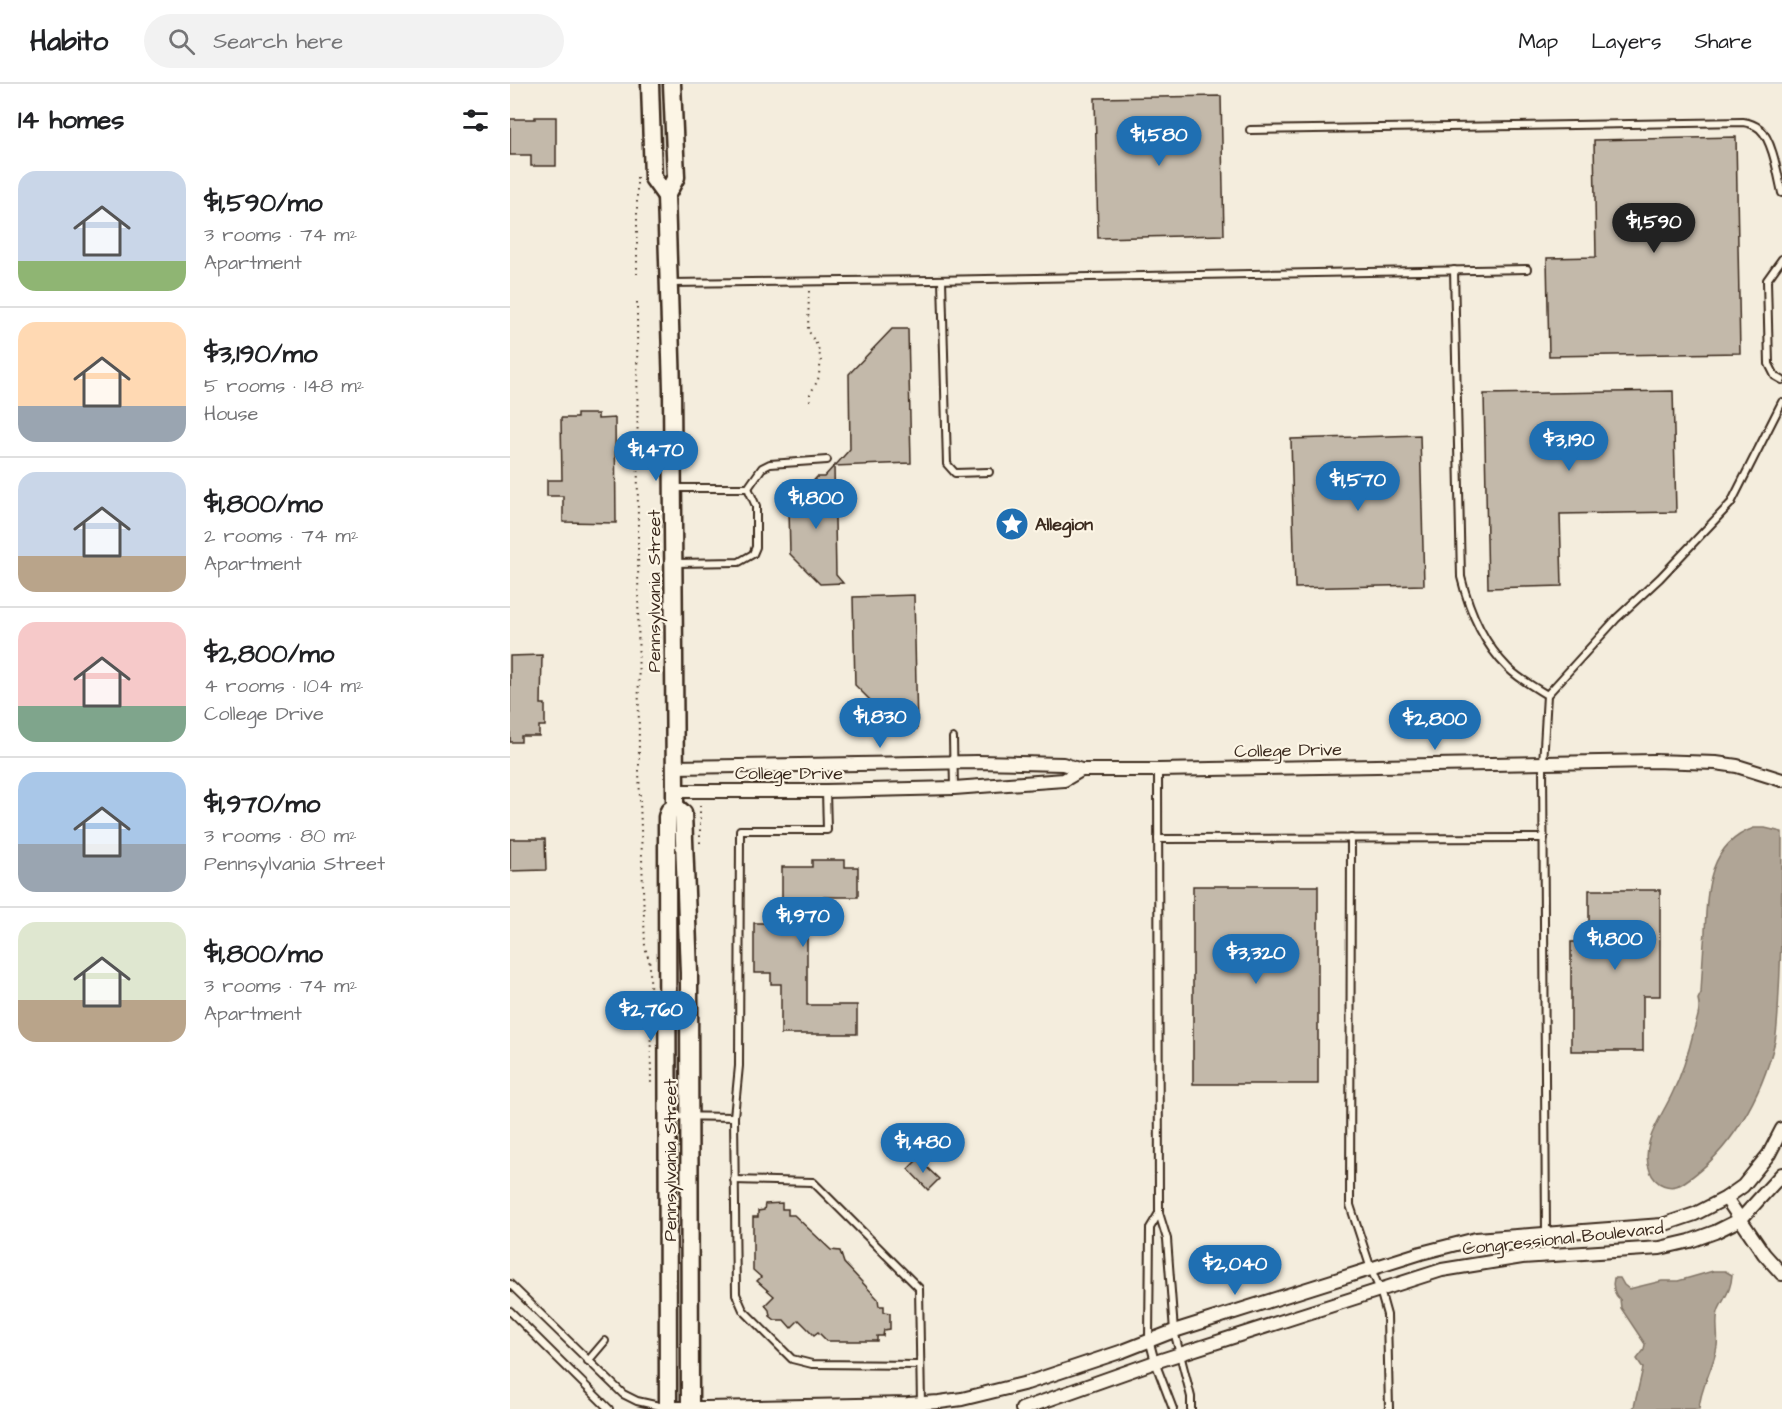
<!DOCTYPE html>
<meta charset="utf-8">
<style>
:root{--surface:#fff;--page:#f2f2f2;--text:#202124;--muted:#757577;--line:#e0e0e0;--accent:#1f6fb2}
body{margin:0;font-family:"Architects Daughter",sans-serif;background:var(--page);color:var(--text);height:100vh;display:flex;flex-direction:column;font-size:22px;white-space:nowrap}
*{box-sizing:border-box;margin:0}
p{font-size:20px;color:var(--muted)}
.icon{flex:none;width:33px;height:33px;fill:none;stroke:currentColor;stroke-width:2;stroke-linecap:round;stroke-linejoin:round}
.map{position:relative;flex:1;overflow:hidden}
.drawer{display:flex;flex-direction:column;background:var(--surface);width:510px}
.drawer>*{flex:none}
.price{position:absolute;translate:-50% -51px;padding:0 14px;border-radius:21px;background:var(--accent);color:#fff;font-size:20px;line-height:39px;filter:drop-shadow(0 2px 3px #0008)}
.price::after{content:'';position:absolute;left:50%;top:36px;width:18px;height:14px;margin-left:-9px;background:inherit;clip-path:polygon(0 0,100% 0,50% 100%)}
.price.on{background:#222;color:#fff}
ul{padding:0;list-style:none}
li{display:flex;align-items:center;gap:18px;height:150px;padding:0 18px}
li+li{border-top:2px solid var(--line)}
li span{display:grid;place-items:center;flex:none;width:168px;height:120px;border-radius:18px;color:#555}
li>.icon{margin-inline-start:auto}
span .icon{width:72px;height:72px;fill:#fffc;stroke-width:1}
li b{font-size:26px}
h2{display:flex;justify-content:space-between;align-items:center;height:72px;padding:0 18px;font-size:26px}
header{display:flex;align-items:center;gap:36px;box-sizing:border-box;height:84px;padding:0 30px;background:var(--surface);border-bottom:2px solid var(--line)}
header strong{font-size:28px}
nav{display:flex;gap:33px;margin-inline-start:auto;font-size:21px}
.search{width:420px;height:54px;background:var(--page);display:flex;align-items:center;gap:15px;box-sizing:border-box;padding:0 21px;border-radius:33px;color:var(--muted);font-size:22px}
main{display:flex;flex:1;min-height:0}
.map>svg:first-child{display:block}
.water{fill:#b0a596;stroke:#817466;stroke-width:1.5}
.building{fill:#c3b9aa;stroke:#3b2a1e;stroke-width:1.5}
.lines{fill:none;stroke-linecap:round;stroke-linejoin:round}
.service-casing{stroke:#3b2a1e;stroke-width:10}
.minor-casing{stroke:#3b2a1e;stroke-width:16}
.secondary-casing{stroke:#3b2a1e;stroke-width:21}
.path{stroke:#3b2a1e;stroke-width:2;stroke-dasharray:1.5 4.5;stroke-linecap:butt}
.service{stroke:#fcf5e5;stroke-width:6}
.minor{stroke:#fcf5e5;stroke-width:12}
.secondary{stroke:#fcf5e5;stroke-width:16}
.labels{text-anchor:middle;stroke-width:4.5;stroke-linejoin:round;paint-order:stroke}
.poi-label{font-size:18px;font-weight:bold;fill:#3b2a1e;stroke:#fcf5e5;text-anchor:start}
.street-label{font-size:18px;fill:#3b2a1e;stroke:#fcf5e5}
</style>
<header>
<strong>Habito</strong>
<div class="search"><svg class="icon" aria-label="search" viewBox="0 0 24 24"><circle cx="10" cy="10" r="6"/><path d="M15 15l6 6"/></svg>Search here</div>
<nav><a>Map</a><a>Layers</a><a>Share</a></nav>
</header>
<main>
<section class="drawer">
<h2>14 homes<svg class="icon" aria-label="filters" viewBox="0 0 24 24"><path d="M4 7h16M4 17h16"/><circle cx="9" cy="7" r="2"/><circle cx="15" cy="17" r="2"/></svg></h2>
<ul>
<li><span style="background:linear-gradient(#c9d6e8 75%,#8fb573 0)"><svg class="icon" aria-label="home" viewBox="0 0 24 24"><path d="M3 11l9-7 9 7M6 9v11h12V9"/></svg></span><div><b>$1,590/mo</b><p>3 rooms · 74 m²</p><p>Apartment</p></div></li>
<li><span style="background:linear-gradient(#ffd9b3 70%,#9aa5b1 0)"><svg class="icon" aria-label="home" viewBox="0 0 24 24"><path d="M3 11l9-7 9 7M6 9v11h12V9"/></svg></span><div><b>$3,190/mo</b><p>5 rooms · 148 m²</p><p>House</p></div></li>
<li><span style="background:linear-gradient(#c9d6e8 70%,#b9a48a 0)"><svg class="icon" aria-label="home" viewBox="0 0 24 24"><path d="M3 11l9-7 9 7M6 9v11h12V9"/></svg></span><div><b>$1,800/mo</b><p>2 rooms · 74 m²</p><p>Apartment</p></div></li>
<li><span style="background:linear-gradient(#f6c9c9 70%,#7fa58c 0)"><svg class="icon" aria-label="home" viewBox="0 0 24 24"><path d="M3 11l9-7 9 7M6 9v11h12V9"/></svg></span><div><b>$2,800/mo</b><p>4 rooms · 104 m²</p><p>College Drive</p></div></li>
<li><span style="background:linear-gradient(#a9c7e8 60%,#9aa5b1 0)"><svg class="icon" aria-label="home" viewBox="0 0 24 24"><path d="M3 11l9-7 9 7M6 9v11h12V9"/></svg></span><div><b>$1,970/mo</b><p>3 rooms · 80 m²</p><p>Pennsylvania Street</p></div></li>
<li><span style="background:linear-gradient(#dfe7d0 65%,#b9a48a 0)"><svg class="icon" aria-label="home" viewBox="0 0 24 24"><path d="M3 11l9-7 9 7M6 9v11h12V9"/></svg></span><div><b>$1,800/mo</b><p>3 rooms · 74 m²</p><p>Apartment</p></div></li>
</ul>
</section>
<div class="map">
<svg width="1272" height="1325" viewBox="0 0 1272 1325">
<rect width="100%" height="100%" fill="#f4eddd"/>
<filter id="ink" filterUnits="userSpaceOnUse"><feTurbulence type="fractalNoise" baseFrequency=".0167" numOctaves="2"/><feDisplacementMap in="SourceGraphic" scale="12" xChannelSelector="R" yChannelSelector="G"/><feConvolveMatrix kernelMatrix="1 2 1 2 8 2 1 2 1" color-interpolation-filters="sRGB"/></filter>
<g filter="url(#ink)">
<g class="water">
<path d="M1244,744H1255L1272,748C1272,801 1272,854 1269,907C1268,924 1268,941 1265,957C1252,1012 1221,1068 1173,1099C1160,1107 1145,1101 1140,1087C1129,1061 1152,1032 1162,1010C1172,990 1179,967 1184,946C1187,934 1191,927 1188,915L1191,909C1192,889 1193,869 1195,848C1197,806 1198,760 1244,744Z"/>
<path d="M1203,1187H1215L1222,1191C1221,1207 1215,1212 1209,1225C1204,1236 1209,1251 1207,1262C1204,1284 1190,1303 1189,1325H1121L1124,1323L1133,1284L1127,1275L1134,1266L1135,1260L1111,1224L1110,1215C1104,1211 1102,1201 1104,1194H1110L1114,1201L1119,1205L1152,1197H1168Z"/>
</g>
<g class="building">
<polygon points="711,12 714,151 588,154 585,14"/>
<polygon points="25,33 46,33 46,82 21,82 21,71 0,71 0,35 25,35"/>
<polygon points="1226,53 1230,269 1039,272 1037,174 1086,173 1084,56"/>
<polygon points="382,245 398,245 401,379 325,382 340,365 339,290"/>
<polygon points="1163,307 1166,428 1050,430 1052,502 978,504 974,310"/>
<polygon points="67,330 88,330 88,335 105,334 106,439 53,438 53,412 37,412 37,396 52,396 51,334 67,334"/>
<polygon points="910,351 914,501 785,504 781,355"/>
<polygon points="324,382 326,491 333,499 310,500 280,470 279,424 307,393 314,393"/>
<polygon points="404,511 407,645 390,646 345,601 343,513"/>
<polygon points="32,571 31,620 35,620 35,642 29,642 29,652 11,652 11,658 0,658 0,572"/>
<polygon points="0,755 35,755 36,786 0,787"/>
<polygon points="302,776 335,776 335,783 348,783 348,813 297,813 297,921 347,921 347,950 271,950 271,900 261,900 261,889 244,889 244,839 263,839 263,833 272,833 272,783 302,783"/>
<rect x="683" y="802" width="125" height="198"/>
<polygon points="1079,806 1150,806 1150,912 1133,912 1133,967 1061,967 1061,858 1079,858"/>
<polygon points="408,1075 429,1095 418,1106 398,1085"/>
<polygon points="272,1119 272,1125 278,1125 278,1131 284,1131 321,1166 330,1167 334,1179 368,1215 369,1222 374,1222 374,1228 380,1229 380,1245 374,1246 373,1252 367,1252 367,1257 317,1257 308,1248 304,1251 289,1236 281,1244 274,1236 265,1236 260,1232 259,1226 255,1221 264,1212 247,1197 251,1193 243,1186 243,1133 248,1133 248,1127 254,1126 255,1120"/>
</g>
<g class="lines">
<g class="service-casing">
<g id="service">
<path d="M740,46C904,43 1069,42 1233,38C1240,39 1245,41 1250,45C1263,57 1268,92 1272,109"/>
<polyline points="1272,175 1257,196 1259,280 1265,292 1272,296"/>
<path d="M944,186L951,493C959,526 974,560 998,584C1009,595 1024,603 1037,611"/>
<polyline points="432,196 437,380 445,389 479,388"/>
<polyline points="160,199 423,196 1017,185"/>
<polyline points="164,404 238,404 252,384 260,380 317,376"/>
<polyline points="164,479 229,478 243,470 246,463 246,422 238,404"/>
<polyline points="443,654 444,704"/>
<polyline points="648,686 649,1129 657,1155 664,1247 681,1313 681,1325"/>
<polyline points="841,754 840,1121 861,1185 870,1206 877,1231 879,1325"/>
<polyline points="648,755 1034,754"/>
<polyline points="158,1032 224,1033 229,982 230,746 317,746 316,707"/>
<polyline points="224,1033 226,1210 233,1226 282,1275 302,1280 410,1281"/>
<polyline points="224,1096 303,1098 409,1204 411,1321"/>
<polyline points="649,1129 640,1144 639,1255 645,1278 663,1325"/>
<polyline points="1038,1172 1036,1149 1033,680 1037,611 1107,534 1150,494 1221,419 1272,318"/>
<polyline points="0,1200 113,1310 127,1317 158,1324"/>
<polyline points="0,1227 99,1325"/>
<polyline points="78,1277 95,1257"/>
</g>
</g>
<g class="minor-casing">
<g id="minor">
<polyline points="164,683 467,678 553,680 571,686 648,686 1144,677 1206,679 1227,682 1272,696"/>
<polyline points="165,707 316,707 444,704 554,696 571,686"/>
<polyline points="1216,1114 1254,1170 1272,1190"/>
<polyline points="158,1324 196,1324 398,1320 429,1318 452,1315 517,1299 613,1267 664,1247 911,1169 966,1155 1152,1141 1185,1130 1216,1114 1233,1102 1259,1070 1272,1045"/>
<polyline points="512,1325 645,1278 932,1186 1012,1173 1150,1164 1180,1157 1205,1148 1231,1135 1272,1090"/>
</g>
</g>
<g class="secondary-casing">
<g id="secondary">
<polyline points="140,0 143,94 156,112"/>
<polyline points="165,722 173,729 179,889 180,1325"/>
<polyline points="158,1325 157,733 159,727 165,722 165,707 162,304 156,112 166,93 162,0"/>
</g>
</g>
<g class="path">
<polyline points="127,93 127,190"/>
<polyline points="299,207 298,246 308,263 311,277 308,296 300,310 300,319"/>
<polyline points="127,218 129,686 135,863 140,880 141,1003"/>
<polyline points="190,759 190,722"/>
</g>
<use href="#service" class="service"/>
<use href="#minor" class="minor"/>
<use href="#secondary" class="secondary"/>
</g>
</g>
<defs>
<g id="sight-disc" transform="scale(1.725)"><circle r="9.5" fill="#1f6fb2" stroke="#fcf5e5"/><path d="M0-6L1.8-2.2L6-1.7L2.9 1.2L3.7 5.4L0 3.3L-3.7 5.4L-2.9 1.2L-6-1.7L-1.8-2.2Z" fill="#fff"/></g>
</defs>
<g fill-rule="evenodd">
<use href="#sight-disc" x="502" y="440"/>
</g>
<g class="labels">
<g class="poi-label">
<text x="525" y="446">Allegion</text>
</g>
<g class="street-label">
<text transform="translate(144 507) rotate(-90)" y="6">Pennsylvania Street</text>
<text transform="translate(778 666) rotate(-1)" y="6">College Drive</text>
<text x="279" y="695">College Drive</text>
<text transform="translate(160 1076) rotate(-90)" y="6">Pennsylvania Street</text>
<text transform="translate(1053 1154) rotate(-6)" y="6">Congressional Boulevard</text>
</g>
</g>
</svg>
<b class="price" style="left:649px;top:83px">$1,580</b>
<b class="price on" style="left:1144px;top:170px">$1,590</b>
<b class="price" style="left:1059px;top:388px">$3,190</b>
<b class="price" style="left:146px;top:398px">$1,470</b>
<b class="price" style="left:848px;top:428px">$1,570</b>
<b class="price" style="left:306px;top:446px">$1,800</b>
<b class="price" style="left:370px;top:665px">$1,830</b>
<b class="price" style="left:925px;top:667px">$2,800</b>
<b class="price" style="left:293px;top:864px">$1,970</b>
<b class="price" style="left:1105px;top:887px">$1,800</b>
<b class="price" style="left:746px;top:901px">$3,320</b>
<b class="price" style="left:141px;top:958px">$2,760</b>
<b class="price" style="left:413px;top:1090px">$1,480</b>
<b class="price" style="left:725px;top:1212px">$2,040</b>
</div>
</main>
